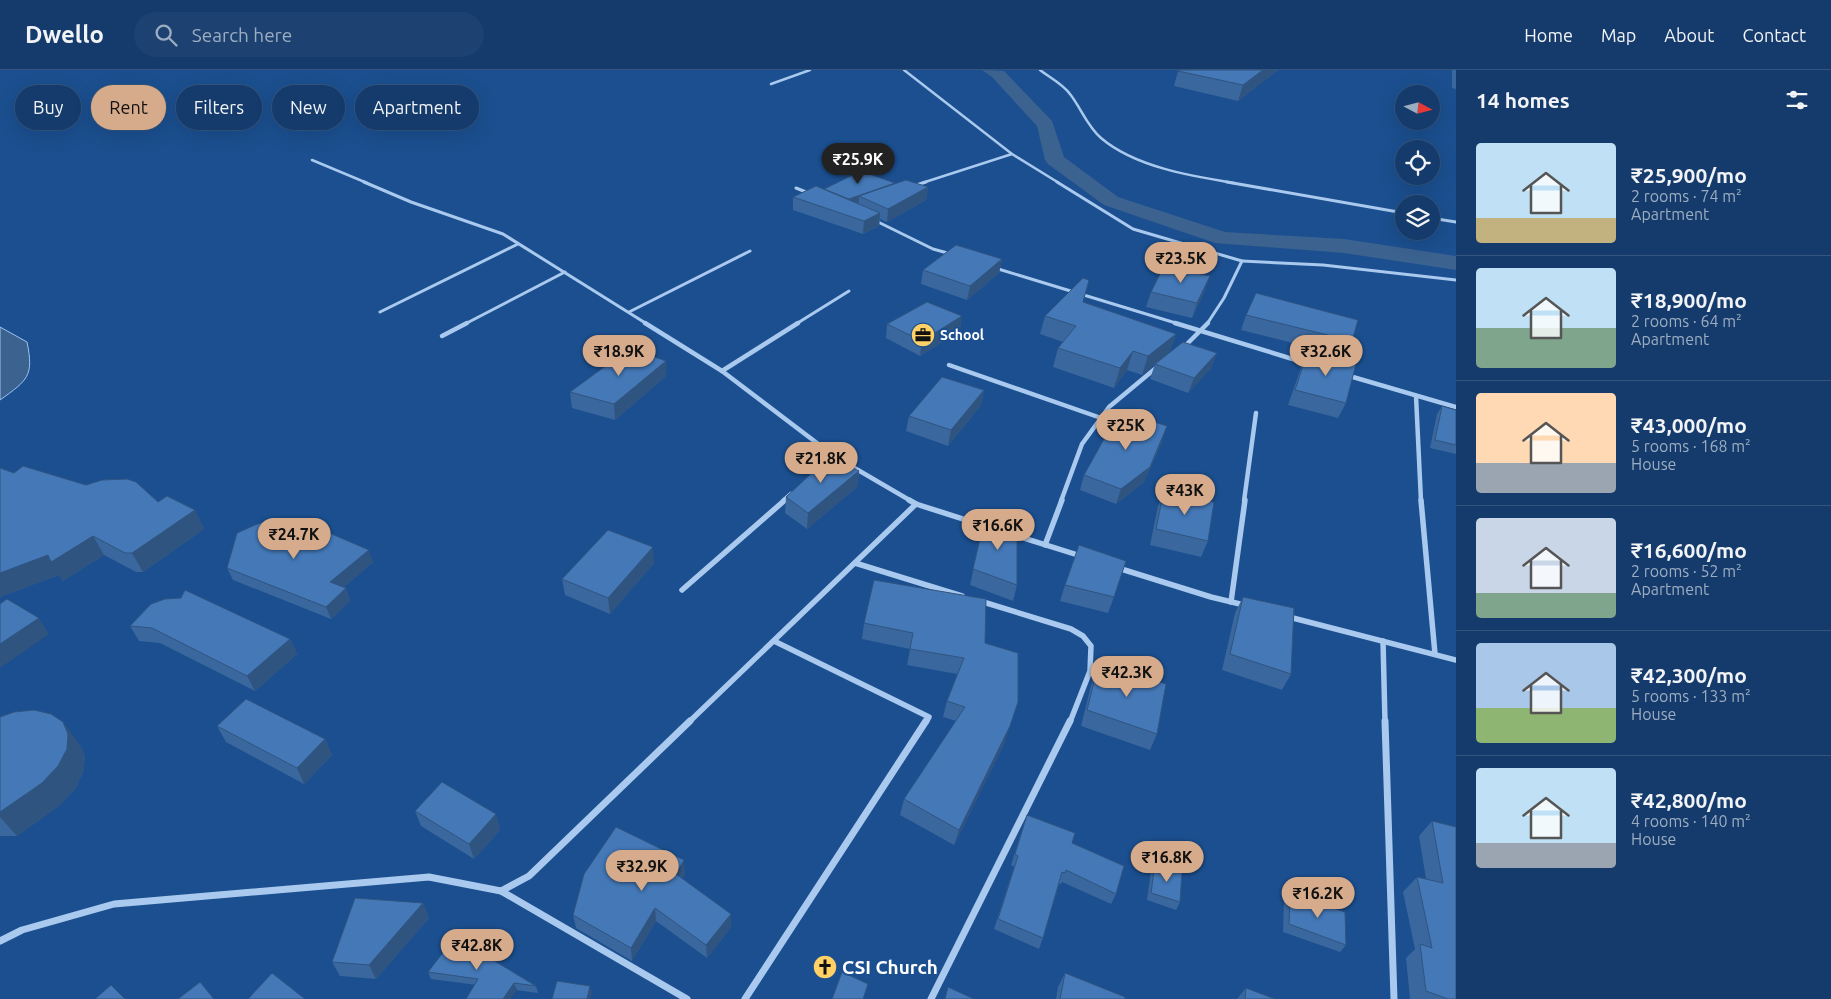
<!DOCTYPE html>
<meta charset="utf-8">
<style>
:root{--surface:#143b6b;--page:#1d4271;--text:#f1f3f6;--muted:#9dadc1;--line:#33557e;--accent:#d6ab8b}
body{margin:0;font-family:Ubuntu,sans-serif;background:var(--page);color:var(--text);height:100vh;display:flex;flex-direction:column;font-size:19px;white-space:nowrap}
*{box-sizing:border-box;margin:0}
p{font-size:16px;color:var(--muted)}
.icon{flex:none;width:28px;height:28px;fill:none;stroke:currentColor;stroke-width:2;stroke-linecap:round;stroke-linejoin:round}
.map{position:relative;flex:1;overflow:hidden}
.panel{display:flex;flex-direction:column;background:var(--surface);width:375px}
.panel>*{flex:none}
.top-card{position:absolute;left:15px;top:15px;width:475px;height:45px;display:flex;gap:10px}
.needle{width:32px;rotate:97deg}
.controls{position:absolute;left:1395px;top:15px;display:grid;gap:10px}
.controls a{display:grid;place-items:center;width:45px;height:45px;border-radius:50%;background:var(--surface);box-shadow:0 5px 20px #0002,0 0 0 1px var(--line);font-size:25px}
.price{position:absolute;translate:-50% -42px;padding:0 11px;border-radius:18px;background:var(--accent);color:#111;font-size:16px;line-height:32px;filter:drop-shadow(0 1px 2px #0008)}
.price::after{content:'';position:absolute;left:50%;top:30px;width:15px;height:11px;margin-left:-8px;background:inherit;clip-path:polygon(0 0,100% 0,50% 100%)}
.price.on{background:#222;color:#fff}
ul{padding:0;list-style:none}
li{display:flex;align-items:center;gap:15px;height:125px;padding:0 20px}
li+li{border-top:1px solid var(--line)}
li span{display:grid;place-items:center;flex:none;width:140px;height:100px;border-radius:5px;color:#555}
li>.icon{margin-inline-start:auto}
span .icon{width:60px;height:60px;fill:#fffc;stroke-width:1}
li b{font-size:21px}
h2{display:flex;justify-content:space-between;align-items:center;height:60px;padding:0 20px;font-size:21px}
.tag{padding:0 18px;border-radius:22px;background:var(--surface);box-shadow:0 5px 20px #0002,0 0 0 1px var(--line);font-size:18px;line-height:45px}
.tag.on{background:var(--accent);color:#111}
header{display:flex;align-items:center;gap:30px;box-sizing:border-box;height:70px;padding:0 25px;background:var(--surface);border-bottom:1px solid var(--line)}
header strong{font-size:24px}
nav{display:flex;gap:28px;margin-inline-start:auto;font-size:18px}
.search{width:350px;height:45px;background:var(--page);display:flex;align-items:center;gap:12px;box-sizing:border-box;padding:0 18px;border-radius:28px;color:var(--muted);font-size:19px}
main{display:flex;flex:1;min-height:0}
.map>svg:first-child{display:block}
.water{fill:#3c6290;stroke:#9cc4f0}
.lines{fill:none;stroke-linecap:round;stroke-linejoin:round}
.canal{fill:#3c6290;fill-rule:evenodd}
.minor-far4{stroke:#a9c9ee;stroke-width:2.5}
.minor-far3{stroke:#a9c9ee;stroke-width:3}
.minor-far2{stroke:#a9c9ee;stroke-width:4.5}
.minor-far1{stroke:#a9c9ee;stroke-width:5.5}
.minor{stroke:#a9c9ee;stroke-width:7}
.wall{fill:#3a679d}
.shaded-wall{fill:#305480}
.building{fill:#4478b7;stroke:#305480}
.labels{text-anchor:middle;stroke-width:4;stroke-linejoin:round;paint-order:stroke}
.far-poi-label{font-size:14px;font-weight:bold;fill:#fff;stroke:#1b4f8f;text-anchor:start}
.near-poi-label{font-size:19px;font-weight:bold;fill:#fff;stroke:#1b4f8f;text-anchor:start}
</style>
<header>
<strong>Dwello</strong>
<div class="search"><svg class="icon" aria-label="search" viewBox="0 0 24 24"><circle cx="10" cy="10" r="6"/><path d="M15 15l6 6"/></svg>Search here</div>
<nav><a>Home</a><a>Map</a><a>About</a><a>Contact</a></nav>
</header>
<main>
<div class="map">
<svg width="1456" height="929" viewBox="0 0 1456 929">
<rect width="100%" height="100%" fill="#1b4f8f"/>
<path class="water" d="M0,257L27,272C34,306 28,310 0,330Z"/>
<g class="lines">
<polygon class="canal" points="982,0 1004,1 1052,51 1064,87 1118,127 1225,162 1344,169 1456,186 1456,200 1344,183 1215,173 1104,135 1048,94 1045,90 1037,56 992,7"/>
<g class="minor-far4">
<polyline points="904,0 1012,84 1059,113"/>
<path d="M1040,0C1049,7 1063,14 1070,24C1081,38 1087,56 1101,68C1135,97 1191,106 1234,113"/>
<polyline points="771,14 810,0"/>
<polyline points="312,90 367,113"/>
<polyline points="922,113 1012,84"/>
</g>
<g class="minor-far3">
<polyline points="364,112 411,132 503,164 647,254"/>
<polyline points="1057,112 1133,159 1242,191 1224,228 1207,254"/>
<polyline points="1227,112 1404,143"/>
<polyline points="913,116 926,112"/>
<polyline points="796,118 811,124"/>
<polyline points="1431,148 1456,152"/>
<polyline points="874,150 933,179 951,184"/>
<polyline points="1242,191 1323,195 1456,210"/>
<polyline points="995,198 1179,254"/>
<polyline points="380,242 518,174"/>
<polyline points="629,242 750,181"/>
<polyline points="465,254 565,202"/>
<polyline points="796,254 849,221"/>
</g>
<g class="minor-far2">
<polyline points="645,253 722,301 834,386 911,431"/>
<polyline points="1175,253 1309,294"/>
<polyline points="442,266 467,253"/>
<polyline points="1183,278 1208,253"/>
<polyline points="949,295 1101,348"/>
<polyline points="722,301 798,253"/>
<polyline points="1346,305 1456,337"/>
<polyline points="1416,326 1421,431"/>
<polyline points="783,431 791,424"/>
<polyline points="1061,431 1082,374 1109,337 1156,298"/>
<polyline points="1244,431 1256,343"/>
</g>
<g class="minor-far1">
<polyline points="909,430 916,434 988,457"/>
<polyline points="1421,430 1435,584"/>
<polyline points="1011,464 1081,486"/>
<polyline points="1045,475 1062,430"/>
<polyline points="855,493 962,526"/>
<polyline points="1118,498 1211,527 1244,535"/>
<polyline points="682,520 785,430"/>
<polyline points="980,531 1071,559 1083,566 1091,576 1090,601 1070,652"/>
<polyline points="1231,532 1245,430"/>
<polyline points="1289,547 1456,590"/>
<polyline points="774,571 929,647 926,652"/>
<polyline points="1383,571 1385,652"/>
<polyline points="689,652 916,434"/>
</g>
<g class="minor">
<polyline points="1385,651 1394,929"/>
<polyline points="501,821 687,929"/>
<polyline points="0,871 22,860 114,834 429,807 501,821 529,806 690,651"/>
<polyline points="745,929 926,651"/>
<polyline points="931,929 1070,651"/>
</g>
</g>
<g class="wall">
<polygon points="1180,0 1278,0 1238,31 1174,16 1178,1"/>
<polygon points="1452,0 1456,0 1456,19 1452,18"/>
<polygon points="895,113 895,114 928,117 926,130 887,152 880,149 879,156 863,164 793,140 793,127 824,120 824,119"/>
<polygon points="1002,189 999,203 967,230 921,214 923,200"/>
<polygon points="1205,220 1192,248 1146,237 1151,222"/>
<polygon points="1083,232 1176,264 1169,283 1217,283 1211,298 1188,323 1150,309 1155,294 1142,305 1127,300 1114,318 1053,297 1058,278 1063,272 1040,264 1045,246"/>
<polygon points="1246,245 1352,271 1345,286 1241,260"/>
<polygon points="887,254 960,261 920,286 886,268"/>
<polygon points="1308,280 1346,333 1338,348 1288,335 1302,295"/>
<polygon points="666,291 666,306 615,350 572,338 570,322"/>
<polygon points="984,320 981,335 948,376 906,361 909,346"/>
<polygon points="1442,336 1456,340 1456,384 1430,378 1437,344"/>
<polygon points="1162,372 1144,412 1116,434 1080,420 1084,405"/>
<polygon points="0,398 14,403 195,440 204,459 143,502 136,502 104,485 63,511 59,505 0,527"/>
<polygon points="859,401 857,417 807,459 785,443 786,427"/>
<polygon points="1164,420 1208,471 1201,487 1150,475 1158,436"/>
<polygon points="985,447 1017,515 1013,531 970,515"/>
<polygon points="299,467 373,492 344,517 346,518 350,531 331,549 233,510 227,498"/>
<polygon points="654,493 610,544 565,525 562,509"/>
<polygon points="1065,515 1114,527 1108,543 1060,531"/>
<polygon points="1243,527 1291,604 1282,620 1222,600 1235,543"/>
<polygon points="864,553 985,573 1005,672 954,775 900,745 904,729 956,651 943,647 947,631 957,604 907,595 910,579 862,569"/>
<polygon points="130,556 290,569 297,584 255,621 160,573 139,571"/>
<polygon points="1099,592 1157,664 1150,680 1081,656 1093,608"/>
<polygon points="0,647 80,675 85,687 83,702 75,719 60,735 17,766 0,766"/>
<polygon points="217,656 325,669 332,685 304,714 226,672"/>
<polygon points="415,741 496,744 500,760 474,789 421,756"/>
<polygon points="1027,745 1072,773 1116,824 1111,834 1062,812 1061,814 1059,814 1043,868 1039,879 994,859 1014,797 1011,795"/>
<polygon points="1432,751 1456,757 1456,929 1410,929 1406,888 1415,879 1403,822 1417,807 1426,809 1419,766"/>
<polygon points="1155,793 1180,832 1176,840 1147,830 1151,801"/>
<polygon points="685,804 682,809 731,844 731,857 707,888 656,851 632,891 576,858 573,845"/>
<polygon points="1290,823 1346,875 1340,882 1283,862 1284,830"/>
<polygon points="423,833 429,848 376,909 340,906 332,892"/>
<polygon points="428,902 536,916 538,923 431,909"/>
<polygon points="1065,903 1125,929 1056,929 1058,917"/>
<polygon points="1246,918 1275,929 1237,929"/>
</g>
<g class="shaded-wall">
<polygon points="1263,0 1278,0 1238,31 1243,15"/>
<polygon points="895,113 894,119 859,126 859,132 849,135 849,129"/>
<polygon points="928,117 926,130 887,152 888,139"/>
<polygon points="880,143 879,156 863,164 864,151"/>
<polygon points="1002,189 999,203 967,230 970,216"/>
<polygon points="1210,206 1205,220 1192,248 1197,233"/>
<polygon points="962,246 960,261 920,286 922,271"/>
<polygon points="1176,264 1169,283 1142,305 1148,286"/>
<polygon points="1133,281 1127,300 1114,318 1120,298"/>
<polygon points="1217,283 1211,298 1188,323 1194,308"/>
<polygon points="666,291 666,306 615,350 614,334"/>
<polygon points="984,320 981,335 948,376 951,360"/>
<polygon points="1167,356 1162,372 1144,412 1116,434 1121,419"/>
<polygon points="859,401 857,417 807,459 808,443"/>
<polygon points="195,440 204,459 143,502 132,483"/>
<polygon points="93,466 104,485 63,511 59,505 0,527 0,503"/>
<polygon points="653,477 654,493 610,544 608,528"/>
<polygon points="369,480 373,492 335,525 330,512"/>
<polygon points="346,518 350,531 331,549 326,537"/>
<polygon points="39,548 49,564 0,598 0,574"/>
<polygon points="290,569 297,584 255,621 247,606"/>
<polygon points="1018,632 1005,672 954,775 959,760"/>
<polygon points="63,652 80,675 85,687 83,702 75,719 60,735 17,766 0,747 0,742"/>
<polygon points="325,669 332,685 304,714 297,698"/>
<polygon points="496,744 500,760 474,789 469,774"/>
<polygon points="684,790 685,804 677,818 676,804"/>
<polygon points="423,833 429,848 376,909 369,895"/>
<polygon points="655,838 656,851 632,891 631,878"/>
<polygon points="731,844 731,857 707,888 706,875"/>
<polygon points="514,913 517,920 510,929 503,929"/>
<polygon points="590,916 592,923 590,929 587,929"/>
</g>
<g class="building">
<polygon points="1180,0 1263,0 1243,15 1178,1"/>
<polygon points="861,101 895,113 849,129 824,119"/>
<polygon points="906,110 928,117 888,139 859,126"/>
<polygon points="816,116 880,143 864,151 793,127"/>
<polygon points="956,175 1002,189 970,216 923,200"/>
<polygon points="1164,196 1210,206 1197,233 1151,222"/>
<polygon points="1083,208 1089,210 1083,232 1176,264 1148,286 1133,281 1120,298 1058,278 1076,256 1045,246"/>
<polygon points="1256,223 1358,250 1352,271 1246,245"/>
<polygon points="927,232 962,246 922,271 887,254"/>
<polygon points="1183,272 1217,283 1194,308 1155,294"/>
<polygon points="630,278 666,291 614,334 570,322"/>
<polygon points="1308,280 1356,294 1346,333 1295,320"/>
<polygon points="942,307 984,320 951,360 909,346"/>
<polygon points="1442,336 1456,340 1456,375 1435,370"/>
<polygon points="1124,342 1167,356 1150,397 1121,419 1084,405 1114,351"/>
<polygon points="829,387 859,401 808,443 786,427"/>
<polygon points="23,396 86,415 102,410 127,409 136,412 158,432 167,426 195,440 132,483 125,483 93,466 51,492 48,485 0,503 0,398 14,403"/>
<polygon points="1164,420 1214,432 1208,471 1156,459"/>
<polygon points="985,447 1017,457 1017,515 973,499"/>
<polygon points="264,452 279,453 286,455 299,467 313,456 369,480 330,512 346,518 326,537 227,498 237,463 255,455"/>
<polygon points="608,460 653,477 608,528 562,509"/>
<polygon points="1079,475 1126,491 1114,527 1065,515"/>
<polygon points="874,510 986,529 985,573 1018,583 1018,632 1010,656 959,760 904,729 965,637 947,631 964,588 910,579 913,563 864,553"/>
<polygon points="185,520 290,569 247,606 152,558 130,556 151,534 165,529 181,528"/>
<polygon points="1243,527 1294,538 1291,604 1230,584"/>
<polygon points="7,529 39,548 0,574 0,534"/>
<polygon points="1099,592 1166,614 1157,664 1087,640"/>
<polygon points="246,629 325,669 297,698 217,656"/>
<polygon points="34,640 51,644 63,652 68,664 67,679 58,696 42,713 0,742 0,647 14,642"/>
<polygon points="442,712 496,744 469,774 415,741"/>
<polygon points="1027,745 1075,763 1072,773 1124,796 1116,824 1066,800 1065,803 1062,802 1043,868 998,849 1018,786 1015,784"/>
<polygon points="1432,751 1456,757 1456,929 1448,929 1426,921 1420,874 1432,878 1417,807 1443,813"/>
<polygon points="616,757 684,790 676,804 731,844 706,875 655,838 631,878 573,845 584,804"/>
<polygon points="1155,793 1182,802 1180,832 1151,823"/>
<polygon points="1290,823 1345,842 1346,875 1289,854"/>
<polygon points="355,828 423,833 369,895 332,892"/>
<polygon points="455,867 536,916 514,913 503,929 466,929 478,909 428,902"/>
<polygon points="842,902 868,914 863,929 832,929"/>
<polygon points="272,903 305,929 248,929"/>
<polygon points="1065,903 1125,927 1125,929 1060,929"/>
<polygon points="557,911 590,916 587,929 552,929"/>
<polygon points="200,912 214,929 178,929"/>
<polygon points="111,915 125,929 95,929"/>
<polygon points="948,917 974,929 945,929"/>
<polygon points="1246,918 1275,929 1245,929"/>
</g>
<defs>
<g id="office-disc" transform="scale(1.25)"><circle r="9.5" fill="#ffd166" stroke="#1b4f8f"/><path d="M-6-3h4V-5.5h4V-3h4V5H-6ZM-1-4.5V-3h2v-1.5ZM-6 0V1H6V0Z" fill="#111"/></g>
<g id="church-disc" transform="scale(1.25)"><circle r="9.5" fill="#ffd166" stroke="#1b4f8f"/><path d="M-1.2-6h2.4v3.5h3.3v2.4h-3.3V6h-2.4V-.1h-3.3v-2.4h3.3Z" fill="#111"/></g>
</defs>
<g fill-rule="evenodd">
<use href="#office-disc" x="923" y="265"/>
<use href="#church-disc" x="825" y="897"/>
</g>
<g class="labels">
<g class="far-poi-label">
<text x="940" y="270">School</text>
</g>
<g class="near-poi-label">
<text x="842" y="904">CSI Church</text>
</g>
</g>
</svg>
<div class="controls">
<a><svg class="needle" viewBox="-14 -14 28 28"><path d="M0-13l5 13h-10z" fill="#e53935"/><path d="M0 13l5-13h-10z" fill="#9dadc1"/></svg></a>
<a><svg class="icon" aria-label="locate" viewBox="0 0 24 24"><circle cx="12" cy="12" r="6"/><path d="M12 2v4M12 18v4M2 12h4M18 12h4"/></svg></a>
<a><svg class="icon" aria-label="layers" viewBox="0 0 24 24"><path d="M12 4l9 5-9 5-9-5zM3 14l9 5 9-5"/></svg></a>
</div>
<b class="price on" style="left:858px;top:115px">₹25.9K</b>
<b class="price" style="left:1181px;top:214px">₹23.5K</b>
<b class="price" style="left:619px;top:307px">₹18.9K</b>
<b class="price" style="left:1326px;top:307px">₹32.6K</b>
<b class="price" style="left:1126px;top:381px">₹25K</b>
<b class="price" style="left:821px;top:414px">₹21.8K</b>
<b class="price" style="left:1185px;top:446px">₹43K</b>
<b class="price" style="left:998px;top:481px">₹16.6K</b>
<b class="price" style="left:294px;top:490px">₹24.7K</b>
<b class="price" style="left:1127px;top:628px">₹42.3K</b>
<b class="price" style="left:1167px;top:813px">₹16.8K</b>
<b class="price" style="left:642px;top:822px">₹32.9K</b>
<b class="price" style="left:1318px;top:849px">₹16.2K</b>
<b class="price" style="left:477px;top:901px">₹42.8K</b>
<div class="top-card">
<a class="tag">Buy</a>
<a class="tag on">Rent</a>
<a class="tag">Filters</a>
<a class="tag">New</a>
<a class="tag">Apartment</a>
</div>
</div>
<section class="panel">
<h2>14 homes<svg class="icon" aria-label="filters" viewBox="0 0 24 24"><path d="M4 7h16M4 17h16"/><circle cx="9" cy="7" r="2"/><circle cx="15" cy="17" r="2"/></svg></h2>
<ul>
<li><span style="background:linear-gradient(#bfe0f5 75%,#c2b280 0)"><svg class="icon" aria-label="home" viewBox="0 0 24 24"><path d="M3 11l9-7 9 7M6 9v11h12V9"/></svg></span><div><b>₹25,900/mo</b><p>2 rooms · 74 m²</p><p>Apartment</p></div></li>
<li><span style="background:linear-gradient(#bfe0f5 60%,#7fa58c 0)"><svg class="icon" aria-label="home" viewBox="0 0 24 24"><path d="M3 11l9-7 9 7M6 9v11h12V9"/></svg></span><div><b>₹18,900/mo</b><p>2 rooms · 64 m²</p><p>Apartment</p></div></li>
<li><span style="background:linear-gradient(#ffd9b3 70%,#9aa5b1 0)"><svg class="icon" aria-label="home" viewBox="0 0 24 24"><path d="M3 11l9-7 9 7M6 9v11h12V9"/></svg></span><div><b>₹43,000/mo</b><p>5 rooms · 168 m²</p><p>House</p></div></li>
<li><span style="background:linear-gradient(#c9d6e8 75%,#7fa58c 0)"><svg class="icon" aria-label="home" viewBox="0 0 24 24"><path d="M3 11l9-7 9 7M6 9v11h12V9"/></svg></span><div><b>₹16,600/mo</b><p>2 rooms · 52 m²</p><p>Apartment</p></div></li>
<li><span style="background:linear-gradient(#a9c7e8 65%,#8fb573 0)"><svg class="icon" aria-label="home" viewBox="0 0 24 24"><path d="M3 11l9-7 9 7M6 9v11h12V9"/></svg></span><div><b>₹42,300/mo</b><p>5 rooms · 133 m²</p><p>House</p></div></li>
<li><span style="background:linear-gradient(#bfe0f5 75%,#9aa5b1 0)"><svg class="icon" aria-label="home" viewBox="0 0 24 24"><path d="M3 11l9-7 9 7M6 9v11h12V9"/></svg></span><div><b>₹42,800/mo</b><p>4 rooms · 140 m²</p><p>House</p></div></li>
</ul>
</section>
</main>
